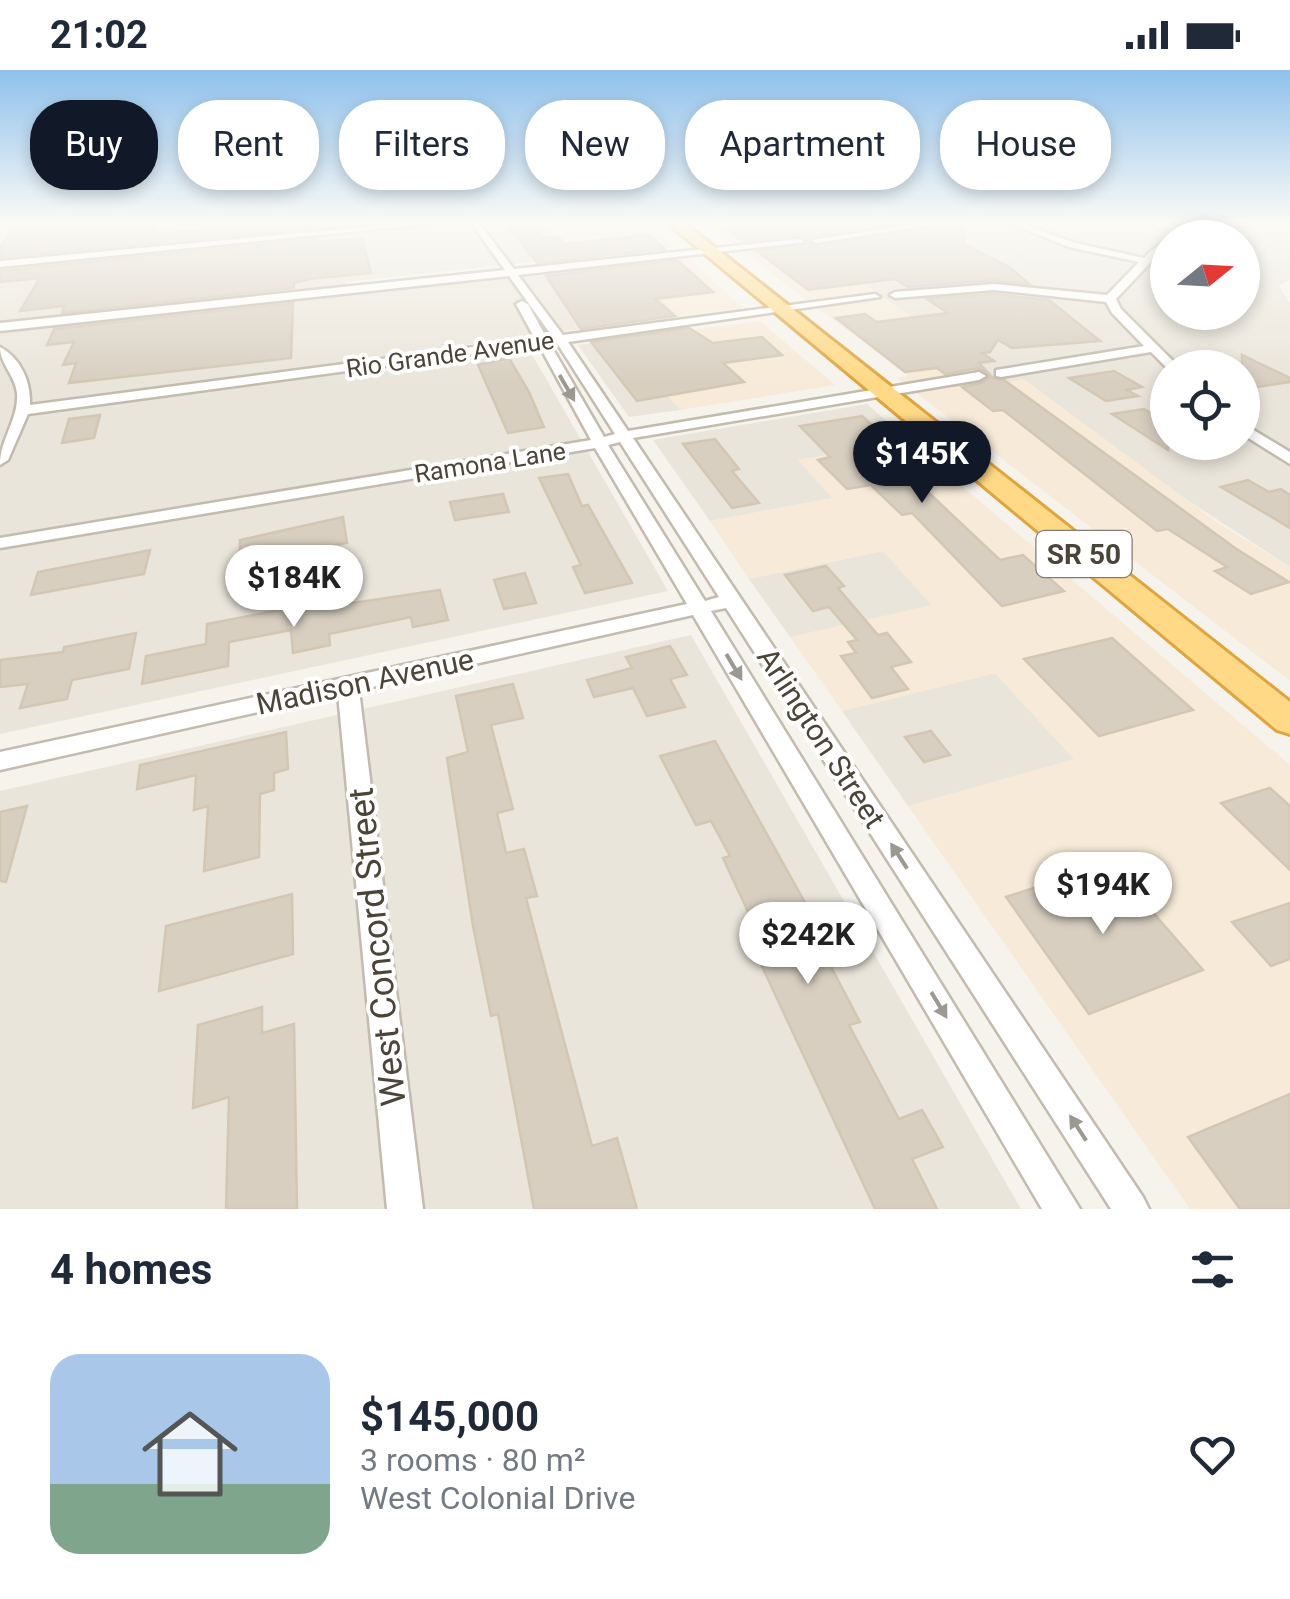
<!DOCTYPE html>
<meta charset="utf-8">
<style>
:root{--surface:#fff;--page:#f2f2f3;--text:#1f2937;--muted:#747a83;--accent:#111827}
body{margin:0;font-family:Roboto,sans-serif;background:var(--page);color:var(--text);height:100vh;display:flex;flex-direction:column;font-size:38px;white-space:nowrap}
*{box-sizing:border-box;margin:0}
p{font-size:32px;color:var(--muted)}
.icon{flex:none;width:55px;height:55px;fill:none;stroke:currentColor;stroke-width:2;stroke-linecap:round;stroke-linejoin:round}
.map{position:relative;height:1139px;overflow:hidden}
.side{display:flex;flex-direction:column;background:var(--surface);flex:1}
.side>*{flex:none}
.guide{position:absolute;left:30px;top:30px;width:1230px;height:90px;display:flex;gap:20px}
.needle{width:65px;rotate:72deg}
.tools{position:absolute;left:1150px;top:150px;display:grid;gap:20px}
.tools a{display:grid;place-items:center;width:110px;height:110px;border-radius:50%;background:var(--surface);box-shadow:0 5px 15px #0003;font-size:50px}
.price{position:absolute;translate:-50% -85px;padding:0 22px;border-radius:35px;background:#fff;color:#222;font-size:32px;line-height:65px;filter:drop-shadow(0 2px 5px #0008)}
.price::after{content:'';position:absolute;left:50%;top:60px;width:30px;height:22px;margin-left:-15px;background:inherit;clip-path:polygon(0 0,100% 0,50% 100%)}
.price.on{background:var(--accent);color:#fff}
ul{padding:0;list-style:none}
li{display:flex;align-items:center;gap:30px;height:250px;padding:0 50px}
li span{display:grid;place-items:center;flex:none;width:280px;height:200px;border-radius:30px;color:#555}
li>.icon{margin-inline-start:auto}
span .icon{width:120px;height:120px;fill:#fffc;stroke-width:1}
li b{font-size:42px}
h2{display:flex;justify-content:space-between;align-items:center;height:120px;padding:0 50px;font-size:42px}
.chip{padding:0 35px;border-radius:40px;background:var(--surface);box-shadow:0 5px 15px #0003;font-size:35px;line-height:90px}
.chip.on{background:var(--accent);color:#fff}
.status{display:flex;justify-content:space-between;align-items:center;height:70px;padding:0 50px;background:var(--surface);direction:ltr}
.status svg{height:28px;fill:currentColor}
.map>svg:first-child{display:block}
.residential{fill:#eae5da;fill-rule:evenodd}
.commercial{fill:#f7ead8}
.building{fill:#d8cfc1;stroke:#d3c7b4;stroke-width:2.5}
.lines{fill:none;stroke-linecap:round;stroke-linejoin:round}
.minor-casing{stroke:#c2bbae;stroke-width:5}
.trunk-casing{stroke:#e0a43c;stroke-width:6}
.minor{fill:#fff;fill-rule:evenodd}
.trunk{fill:#ffd985;fill-rule:evenodd}
.oneway{fill:#9c9892}
.labels{text-anchor:middle;stroke-width:8;stroke-linejoin:round;paint-order:stroke}
.far-street-label{font-size:25px;fill:#4b4439;stroke:#fff}
.shield{fill:#fff;stroke:#817c74;stroke-width:2.5}
.shield-label{font-size:28px;font-weight:bold;fill:#4b4439}
.street-label{font-size:30px;fill:#4b4439;stroke:#fff}
.near-street-label{font-size:35px;fill:#4b4439;stroke:#fff}
</style>
<div class="status"><b>21:02</b><svg viewBox="0 0 49 12"><path d="M0 12V9h3v3zM5 12V6h3v6zM10 12V3h3v9zM15 12V0h3v12zM26 1h20v11H26zM47 4h2v5h-2z"/></svg></div>
<div class="map">
<svg width="1290" height="1139" viewBox="0 0 1290 1139">
<rect width="100%" height="100%" fill="#f6f3ec"/>
<g class="residential">
<polygon points="0,153 547,153 576,187 346,212 348,224 627,193 677,246 362,289 365,304 530,281 668,521 0,664"/>
<path d="M776,153H1290V209L1279,216L1290,233V497L1006,312L982,305L976,301L979,294ZM1168,168H1242V242H1168ZM1168,298H1242V372H1168Z"/>
<polygon points="622,269 680,340 629,347 578,275"/>
<polygon points="867,334 909,371 799,390 833,428 710,451 653,370"/>
<polygon points="883,481 933,536 790,567 749,509"/>
<polygon points="691,565 1021,1139 0,1139 0,721"/>
<polygon points="995,603 1075,690 908,736 842,641"/>
</g>
<g class="commercial">
<polygon points="547,153 647,153 674,177 576,187"/>
<polygon points="705,153 776,153 979,295 976,301 982,305 1006,312 1024,309 1218,453 1290,497 1290,611 897,308 908,306"/>
<polygon points="686,187 743,238 677,246 627,193"/>
<polygon points="760,251 835,315 680,340 622,269"/>
<polygon points="909,371 1290,695 1290,1139 1190,1139 908,736 1074,689 995,603 842,641 790,567 932,535 883,481 749,509 710,451 832,428 798,390"/>
</g>
<g class="building">
<polygon points="26,153 154,153 154,164 293,153 315,153 316,158 0,187 0,177 17,155"/>
<polygon points="796,153 900,153 808,170 800,165 743,171 728,160"/>
<polygon points="947,153 963,153 964,174 1009,197 1029,214 994,210 908,217 895,209 808,220 757,181 808,172 817,177"/>
<polygon points="533,155 542,167 559,168 564,174 649,165 665,179 537,193 509,157"/>
<polygon points="362,168 371,203 309,209 294,213 294,218 62,243 64,236 20,241 40,208 0,212 0,201 317,169 318,172"/>
<polygon points="677,190 713,222 655,229 675,246 581,259 546,206"/>
<polygon points="994,224 1049,230 1100,271 1012,278 998,270 990,282 982,283 994,291 979,293 993,308 1004,310 1235,478 1289,512 1251,524 1215,501 1227,497 1168,459 1157,461 1003,340 993,341 962,317 981,313 990,307 988,303 978,298 945,304 937,298 905,302 836,248 865,244 877,252 948,243 927,229"/>
<polygon points="293,233 291,288 69,313 76,293 63,295 74,272 47,275 54,259"/>
<polygon points="689,258 713,273 762,267 782,285 723,293 744,312 637,331 591,272"/>
<polygon points="1242,285 1290,308 1290,312 1242,319"/>
<polygon points="509,288 529,322 544,357 508,363 478,295"/>
<polygon points="1114,301 1142,317 1127,320 1138,326 1106,331 1069,308"/>
<polygon points="1144,339 1168,353 1168,380 1112,344"/>
<polygon points="100,345 94,368 62,373 69,349"/>
<polygon points="862,346 927,405 912,407 1000,490 1023,485 1064,521 1002,536 912,443 902,445 871,415 847,419 818,390 830,387 800,356"/>
<polygon points="715,369 739,399 732,401 759,433 732,438 683,374"/>
<polygon points="568,404 582,436 588,435 632,513 585,523 573,497 581,495 539,408"/>
<polygon points="1248,410 1269,422 1281,419 1290,425 1290,458 1221,417"/>
<polygon points="503,424 509,442 455,450 450,432"/>
<polygon points="343,447 347,473 240,492 240,470"/>
<polygon points="150,480 144,504 31,525 38,502"/>
<polygon points="826,496 844,516 838,518 878,565 887,563 911,592 891,597 908,619 872,628 841,586 856,583 848,572 857,570 829,537 813,541 785,505"/>
<polygon points="525,503 536,533 504,539 494,510"/>
<polygon points="440,520 448,550 413,557 411,547 329,564 330,575 293,583 291,560 229,572 228,596 142,614 146,586 206,574 207,554 326,531 326,537"/>
<polygon points="136,563 129,599 72,610 67,629 20,638 28,614 0,617 0,590 63,582 64,577"/>
<polygon points="1112,568 1193,640 1099,666 1024,589"/>
<polygon points="670,576 687,605 670,609 685,637 647,646 633,618 594,627 587,610 632,598 626,587"/>
<polygon points="513,614 523,648 491,655 513,739 497,743 506,783 524,779 537,826 526,828 592,1076 617,1068 637,1139 534,1139 498,944 491,946 473,856 447,688 468,682 456,626"/>
<polygon points="931,661 950,685 924,692 905,667"/>
<polygon points="286,662 288,699 274,703 274,720 260,724 259,787 204,801 208,736 194,740 196,705 137,719 140,695"/>
<polygon points="715,671 813,847 806,849 860,952 849,955 899,1049 922,1040 943,1077 912,1089 937,1139 875,1139 753,877 763,874 723,788 730,786 711,751 696,755 660,686"/>
<polygon points="1270,718 1290,736 1290,800 1221,733"/>
<polygon points="27,736 6,812 0,811 0,742"/>
<polygon points="1110,793 1203,900 1089,944 1006,827"/>
<polygon points="292,824 293,884 159,921 166,856"/>
<polygon points="1290,833 1290,889 1271,896 1232,852"/>
<polygon points="262,937 262,963 294,954 297,1139 226,1139 229,1027 193,1038 198,955"/>
<polygon points="1290,1024 1290,1139 1240,1139 1188,1067"/>
</g>
<g class="lines">
<g class="minor-casing">
<g id="minor">
<polygon points="408,153 437,153 0,197 0,191"/>
<path d="M471,153H479L514,199L800,169L805,172L518,205L563,265L875,224L880,227L568,272L628,361L979,302L986,306L979,310L633,368L1143,1127L1149,1139H1111L726,538L711,541L1080,1139H1042L693,545L359,620L423,1139H387L338,624L0,700V682L687,534L595,378L0,478V468L591,370L539,275L28,344L8,390L0,395C0,369 19,349 17,323C15,305 0,294 0,277C21,289 31,311 30,335L535,269L516,234L522,231L528,234L546,267L552,266L509,206L0,261V253L505,200ZM557,273L615,364L604,367L550,274ZM620,372L719,527L705,531L608,375Z"/>
<polygon points="922,153 943,153 816,173 811,170"/>
<path d="M1009,153H1020L1075,173L1144,188C1176,155 1208,151 1252,153L1168,168V174L1116,229L1121,239L1180,298L1168,299L1151,282L1001,307L996,306V300L1144,276L1112,243L1106,232L994,220L895,228L890,225L895,222L994,214L1107,225L1139,192L1069,177Z"/>
<polygon points="1242,353 1290,382 1290,394 1242,364"/>
</g>
</g>
<g class="trunk-casing">
<polygon id="trunk" points="668,153 684,153 1290,632 1290,664 1277,660"/>
</g>
<use href="#minor" class="minor"/>
<use href="#trunk" class="trunk"/>
</g>
<defs><path id="oneway-solid" d="M-6-.8H1V-3.2L6.5 0L1 3.2V.8H-6Z" transform="scale(2.5)"/></defs>
<g class="oneway">
<use href="#oneway-solid" transform="translate(567 318) rotate(60)"/>
<use href="#oneway-solid" transform="translate(734 597) rotate(59)"/>
<use href="#oneway-solid" transform="translate(899 786) rotate(-123)"/>
<use href="#oneway-solid" transform="translate(939 935) rotate(59)"/>
<use href="#oneway-solid" transform="translate(1078 1058) rotate(-123)"/>
</g>
<linearGradient id="sky" x2="0" y2="1"><stop stop-color="#8fc1ec"/><stop offset="0.49" stop-color="#fbfaf6"/><stop offset="1" stop-color="#fbfaf6" stop-opacity="0"/></linearGradient>
<rect width="1290" height="312" fill="url(#sky)"/>
<g class="labels">
<g class="far-street-label">
<text transform="translate(450 284) rotate(-8)" y="9">Rio Grande Avenue</text>
<text transform="translate(490 392) rotate(-9)" y="9">Ramona Lane</text>
</g>
<rect class="shield" x="1036.5" y="461" width="95" height="46" rx="8"/>
<g class="shield-label">
<text x="1084" y="494">SR 50</text>
</g>
<g class="street-label">
<text transform="translate(365 612) rotate(-12)" y="10">Madison Avenue</text>
<text transform="translate(821 668) rotate(57)" y="10">Arlington Street</text>
</g>
<g class="near-street-label">
<text transform="translate(377 877) rotate(-96)" y="12">West Concord Street</text>
</g>
</g>
</svg>
<div class="tools">
<a><svg class="needle" viewBox="-14 -14 28 28"><path d="M0-13l5 13h-10z" fill="#e53935"/><path d="M0 13l5-13h-10z" fill="#747a83"/></svg></a>
<a><svg class="icon" aria-label="locate" viewBox="0 0 24 24"><circle cx="12" cy="12" r="6"/><path d="M12 2v4M12 18v4M2 12h4M18 12h4"/></svg></a>
</div>
<b class="price on" style="left:922px;top:436px">$145K</b>
<b class="price" style="left:294px;top:560px">$184K</b>
<b class="price" style="left:1103px;top:867px">$194K</b>
<b class="price" style="left:808px;top:917px">$242K</b>
<div class="guide">
<a class="chip on">Buy</a>
<a class="chip">Rent</a>
<a class="chip">Filters</a>
<a class="chip">New</a>
<a class="chip">Apartment</a>
<a class="chip">House</a>
</div>
</div>
<section class="side">
<h2>4 homes<svg class="icon" aria-label="filters" viewBox="0 0 24 24"><path d="M4 7h16M4 17h16"/><circle cx="9" cy="7" r="2"/><circle cx="15" cy="17" r="2"/></svg></h2>
<ul>
<li><span style="background:linear-gradient(#a9c7e8 65%,#7fa58c 0)"><svg class="icon" aria-label="home" viewBox="0 0 24 24"><path d="M3 11l9-7 9 7M6 9v11h12V9"/></svg></span><div><b>$145,000</b><p>3 rooms · 80 m²</p><p>West Colonial Drive</p></div><svg class="icon" aria-label="heart" viewBox="0 0 24 24"><path d="M12 20l-8-8c-3-5 5-10 8-4 3-6 11-1 8 4z"/></svg></li>
</ul>
</section>
